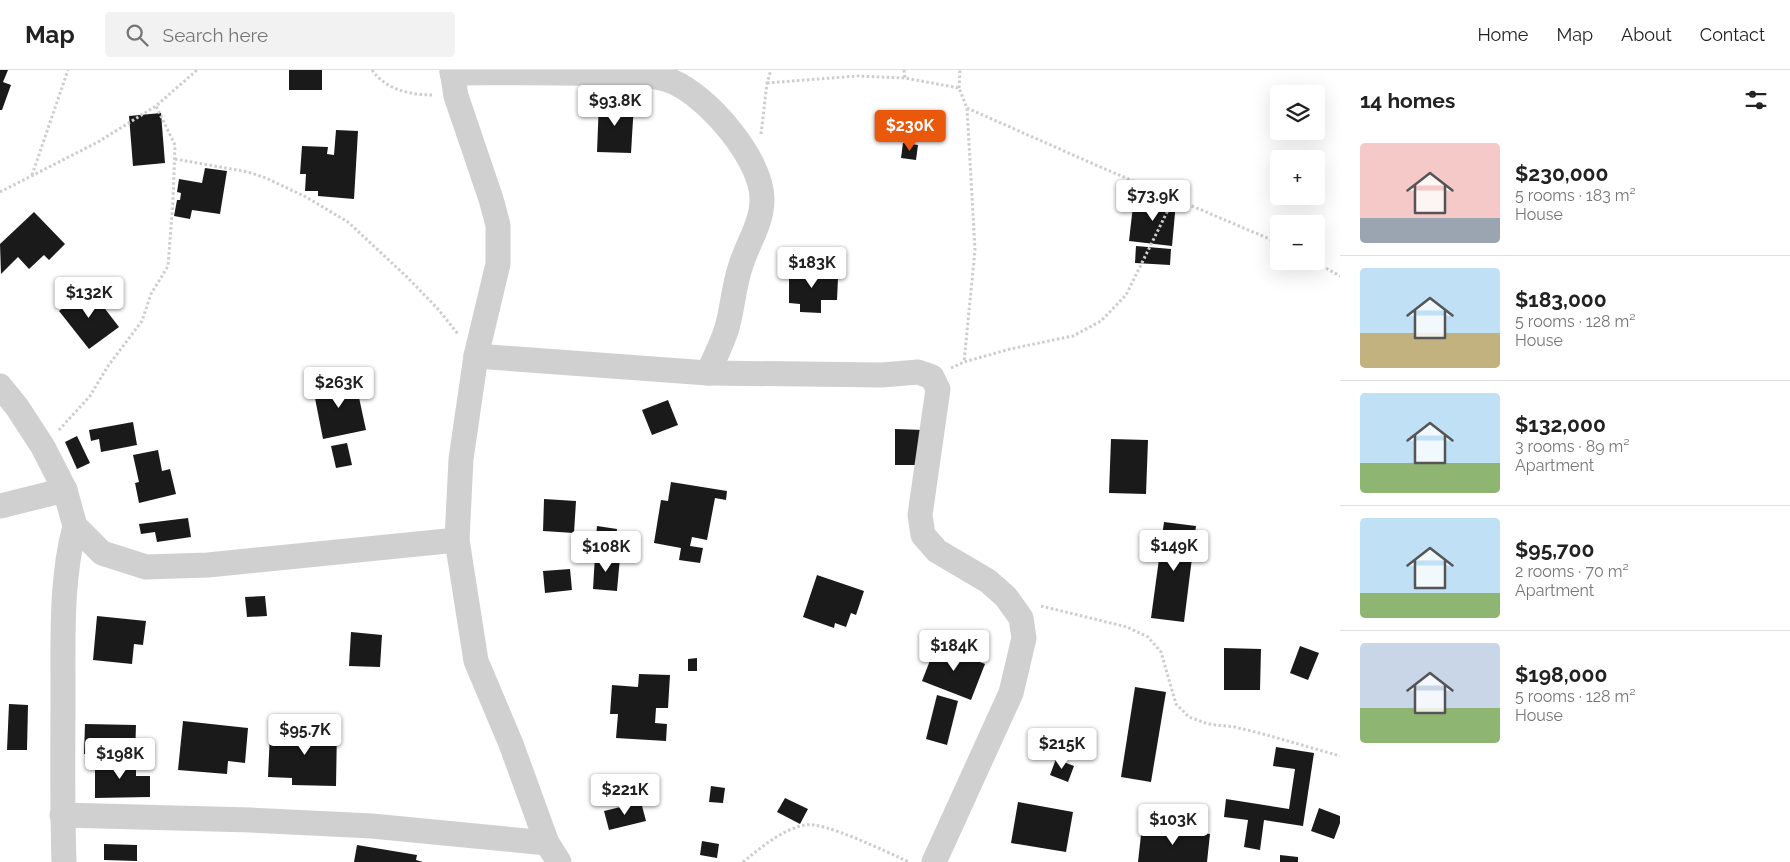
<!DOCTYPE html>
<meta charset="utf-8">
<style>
:root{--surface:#fff;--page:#f2f2f2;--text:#222;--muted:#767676;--line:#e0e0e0;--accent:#ea580c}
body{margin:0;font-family:Raleway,sans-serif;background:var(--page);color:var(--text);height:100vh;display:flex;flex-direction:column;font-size:19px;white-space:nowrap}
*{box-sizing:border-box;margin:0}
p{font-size:16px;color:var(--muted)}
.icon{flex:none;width:28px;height:28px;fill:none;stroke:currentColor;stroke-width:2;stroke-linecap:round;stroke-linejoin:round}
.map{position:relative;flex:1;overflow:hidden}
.drawer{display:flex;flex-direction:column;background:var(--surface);width:450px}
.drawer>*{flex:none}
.buttons{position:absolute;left:1270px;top:15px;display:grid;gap:10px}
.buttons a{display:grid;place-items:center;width:55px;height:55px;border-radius:5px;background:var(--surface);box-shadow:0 5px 20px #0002;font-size:25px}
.price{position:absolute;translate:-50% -42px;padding:0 11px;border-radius:5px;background:#fff;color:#222;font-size:16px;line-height:32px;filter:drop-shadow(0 1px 2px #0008)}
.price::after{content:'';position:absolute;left:50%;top:30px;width:15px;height:11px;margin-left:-8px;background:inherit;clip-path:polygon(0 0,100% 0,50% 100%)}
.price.selected{background:var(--accent);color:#fff}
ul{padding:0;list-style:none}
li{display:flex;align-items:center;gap:15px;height:125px;padding:0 20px}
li+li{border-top:1px solid var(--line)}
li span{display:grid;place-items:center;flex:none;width:140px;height:100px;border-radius:5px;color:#555}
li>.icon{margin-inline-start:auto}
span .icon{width:60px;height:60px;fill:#fffc;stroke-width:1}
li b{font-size:21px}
h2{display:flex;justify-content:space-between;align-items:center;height:60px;padding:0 20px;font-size:21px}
header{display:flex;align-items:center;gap:30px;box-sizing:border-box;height:70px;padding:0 25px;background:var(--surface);border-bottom:1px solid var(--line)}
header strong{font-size:24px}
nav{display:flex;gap:28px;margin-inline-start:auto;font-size:18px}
.search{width:350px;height:45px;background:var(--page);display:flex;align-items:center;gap:12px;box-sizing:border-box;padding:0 18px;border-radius:5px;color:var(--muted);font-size:19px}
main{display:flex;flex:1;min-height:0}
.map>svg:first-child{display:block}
.building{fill:#1a1a1a}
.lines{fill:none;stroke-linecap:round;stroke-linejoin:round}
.path{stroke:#cdcdcd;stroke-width:3;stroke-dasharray:2.5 2.5;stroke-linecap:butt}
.minor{stroke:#d0d0d0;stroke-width:25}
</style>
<header>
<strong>Map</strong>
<div class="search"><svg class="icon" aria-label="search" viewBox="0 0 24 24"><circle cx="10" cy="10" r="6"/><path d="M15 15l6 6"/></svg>Search here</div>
<nav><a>Home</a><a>Map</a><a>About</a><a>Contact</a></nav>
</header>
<main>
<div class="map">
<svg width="1340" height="792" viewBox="0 0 1340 792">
<rect width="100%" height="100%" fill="#fff"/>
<g class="building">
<polygon points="0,0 8,0 3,12 11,15 2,40 0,40"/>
<rect x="289" y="0" width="33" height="20"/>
<polygon points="599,32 634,33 631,83 597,82"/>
<polygon points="161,43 165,93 133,96 129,46"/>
<polygon points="336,60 358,61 354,129 318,126 318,121 305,121 306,104 300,104 302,76 328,77 327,84 334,85"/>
<polygon points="903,73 918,75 916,90 901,88"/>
<polygon points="205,98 227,101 220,144 192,140 190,149 174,146 177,130 180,130 181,123 177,122 179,109 202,113"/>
<polygon points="1134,127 1176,132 1172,176 1129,171"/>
<polygon points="34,142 65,174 49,190 44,185 29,199 18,187 1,204 0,174"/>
<polygon points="1136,176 1171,179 1170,195 1135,193"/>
<polygon points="796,199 825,199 825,207 838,208 837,230 821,230 821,243 800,242 800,234 789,233 789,207 796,207"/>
<polygon points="89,218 119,257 89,279 59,241"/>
<polygon points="355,309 366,360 323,369 313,318"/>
<polygon points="668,330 678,355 652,365 642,340"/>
<polygon points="133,352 137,375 101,382 99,369 91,371 89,360"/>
<polygon points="895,359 924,360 923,395 895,395"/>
<polygon points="77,366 90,393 77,399 65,372"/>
<polygon points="1111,369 1148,370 1146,424 1109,423"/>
<polygon points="347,373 352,395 336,398 331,376"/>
<polygon points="158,380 162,401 170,399 176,424 139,433 135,413 139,412 133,385"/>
<polygon points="671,412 727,421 726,430 715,428 707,470 692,467 690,476 703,478 700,493 679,490 681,478 654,473 661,430 668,431"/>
<polygon points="544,429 576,431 574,463 543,461"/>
<polygon points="188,448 191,467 157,472 155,462 141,464 139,454"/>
<polygon points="1164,452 1196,456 1184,552 1151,548"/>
<polygon points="597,456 617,459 616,470 610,470 609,478 595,477"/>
<polygon points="595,485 620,487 617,521 593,519"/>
<polygon points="570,499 572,520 545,523 543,501"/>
<polygon points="817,505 864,521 856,545 851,543 846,557 835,553 834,558 803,547"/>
<polygon points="265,526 267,546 247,547 245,527"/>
<polygon points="97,546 146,551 143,575 134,574 132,594 93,590"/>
<polygon points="351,562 382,565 380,597 349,596"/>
<polygon points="936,575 985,594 971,630 922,611"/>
<polygon points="1300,576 1319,583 1308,610 1290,603"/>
<polygon points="1224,578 1261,579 1260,620 1224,620"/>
<polygon points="697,588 697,601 688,601 688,589"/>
<polygon points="639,604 670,605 668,638 656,638 655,653 667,654 666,671 616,668 618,644 610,644 612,615 638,617"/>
<polygon points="1135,617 1166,622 1151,712 1121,707"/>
<polygon points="937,625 958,631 947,675 926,669"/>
<polygon points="9,634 28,635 27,680 7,680"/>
<polygon points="183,651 248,658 245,693 228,691 227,704 178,700"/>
<polygon points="85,654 136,655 135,685 84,684"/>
<polygon points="293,657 337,659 336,716 292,715 292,708 268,707 270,663 293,664"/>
<polygon points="1276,677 1314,683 1303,756 1264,750 1260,780 1244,777 1248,750 1224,747 1226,729 1289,739 1295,699 1273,696"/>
<polygon points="136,689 136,706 150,706 150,727 95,728 95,690"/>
<polygon points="1056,689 1074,696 1068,712 1050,705"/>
<polygon points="711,716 725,718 723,733 709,732"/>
<polygon points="785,728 808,739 800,754 777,742"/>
<polygon points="641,732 646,751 609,760 604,741"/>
<polygon points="1018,732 1073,742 1066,782 1011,773"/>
<polygon points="1319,738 1340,746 1340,753 1334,769 1311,761"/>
<polygon points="1142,756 1210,764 1207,792 1138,792"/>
<polygon points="702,771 719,774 717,788 700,785"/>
<polygon points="104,774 137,775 137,791 104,790"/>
<polygon points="357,775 417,785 416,790 423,792 354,792"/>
<polygon points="1280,785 1298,787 1298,792 1280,792"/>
</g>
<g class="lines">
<g class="path">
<path d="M372,0C386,20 411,25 433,25"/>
<polyline points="904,0 905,8"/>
<polyline points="767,13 857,6 905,8 959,18 967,38 975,180 964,292"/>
<polyline points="959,18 960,0"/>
<polyline points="967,38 1098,96 1279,173"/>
<polyline points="761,64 767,13 771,0"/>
<polyline points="175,89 248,102 266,108 306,127 348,152 408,208 438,239 458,264"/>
<polyline points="32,105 68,0"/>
<polyline points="0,122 98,72 156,36 197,0"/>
<polyline points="1313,191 1340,206"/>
<polyline points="951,298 964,292 1010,279 1073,266 1101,251 1126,225 1174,128"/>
<polyline points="59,360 90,326 108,296 142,251 151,224 168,196 173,131 175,75 156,36"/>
<polyline points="1041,536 1127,557 1148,567 1161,582 1176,634 1189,647 1208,654 1235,657 1267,665 1340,686"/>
<path d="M743,792C762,777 781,760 805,755C824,751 889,783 909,792"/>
</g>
<g class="minor">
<polyline points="452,0 456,26 491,129 498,155 498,194 476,286 461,389 457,470 476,591 511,674 547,773 559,792"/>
<path d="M452,3C504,3 556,2 607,4C628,5 652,4 671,11C707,25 763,90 762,130C762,154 746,176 740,198C734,216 733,235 728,254C724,270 715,287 708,303"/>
<polyline points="476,286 708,303 882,305 918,302 932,307 938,319 920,445 923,465 937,481 988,511 1006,527 1021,548 1024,568 1011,623 934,792"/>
<polyline points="0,316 17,337 43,377 65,420 75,456 102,483 146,497 208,495 457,470"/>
<polyline points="0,436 65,420"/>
<polyline points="62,745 251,750 372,756 547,773"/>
<path d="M64,792C62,735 63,677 63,620C63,565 61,509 75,456"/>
</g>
</g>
</svg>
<div class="buttons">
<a><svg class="icon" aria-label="layers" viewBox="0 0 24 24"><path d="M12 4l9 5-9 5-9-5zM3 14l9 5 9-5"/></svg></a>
<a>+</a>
<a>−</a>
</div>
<b class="price" style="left:615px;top:57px">$93.8K</b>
<b class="price selected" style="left:910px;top:82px">$230K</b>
<b class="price" style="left:1153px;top:152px">$73.9K</b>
<b class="price" style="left:812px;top:219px">$183K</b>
<b class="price" style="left:89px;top:249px">$132K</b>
<b class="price" style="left:339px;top:339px">$263K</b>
<b class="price" style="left:1174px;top:502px">$149K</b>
<b class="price" style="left:606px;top:503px">$108K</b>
<b class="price" style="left:954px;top:602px">$184K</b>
<b class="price" style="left:305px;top:686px">$95.7K</b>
<b class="price" style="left:1062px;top:700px">$215K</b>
<b class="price" style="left:120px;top:710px">$198K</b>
<b class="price" style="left:625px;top:746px">$221K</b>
<b class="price" style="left:1173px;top:776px">$103K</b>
</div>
<section class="drawer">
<h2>14 homes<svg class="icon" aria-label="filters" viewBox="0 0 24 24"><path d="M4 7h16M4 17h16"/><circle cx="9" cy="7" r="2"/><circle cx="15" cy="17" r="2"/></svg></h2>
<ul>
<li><span style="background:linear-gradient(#f6c9c9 75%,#9aa5b1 0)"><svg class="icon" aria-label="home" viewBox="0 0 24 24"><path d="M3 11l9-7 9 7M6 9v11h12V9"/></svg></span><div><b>$230,000</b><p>5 rooms · 183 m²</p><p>House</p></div></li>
<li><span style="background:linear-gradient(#bfe0f5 65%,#c2b280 0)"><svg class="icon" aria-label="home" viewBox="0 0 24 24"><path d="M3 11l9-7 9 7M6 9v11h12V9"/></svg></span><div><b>$183,000</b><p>5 rooms · 128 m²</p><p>House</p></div></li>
<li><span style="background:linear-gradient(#bfe0f5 70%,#8fb573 0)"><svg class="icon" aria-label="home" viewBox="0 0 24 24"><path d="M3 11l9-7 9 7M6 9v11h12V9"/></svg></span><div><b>$132,000</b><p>3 rooms · 89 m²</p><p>Apartment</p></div></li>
<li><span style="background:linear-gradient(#bfe0f5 75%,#8fb573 0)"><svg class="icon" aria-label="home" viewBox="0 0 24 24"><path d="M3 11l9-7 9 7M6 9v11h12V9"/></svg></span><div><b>$95,700</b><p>2 rooms · 70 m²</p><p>Apartment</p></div></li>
<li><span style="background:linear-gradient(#c9d6e8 65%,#8fb573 0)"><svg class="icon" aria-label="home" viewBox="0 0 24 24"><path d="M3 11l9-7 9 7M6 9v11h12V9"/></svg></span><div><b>$198,000</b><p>5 rooms · 128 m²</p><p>House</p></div></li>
</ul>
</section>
</main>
